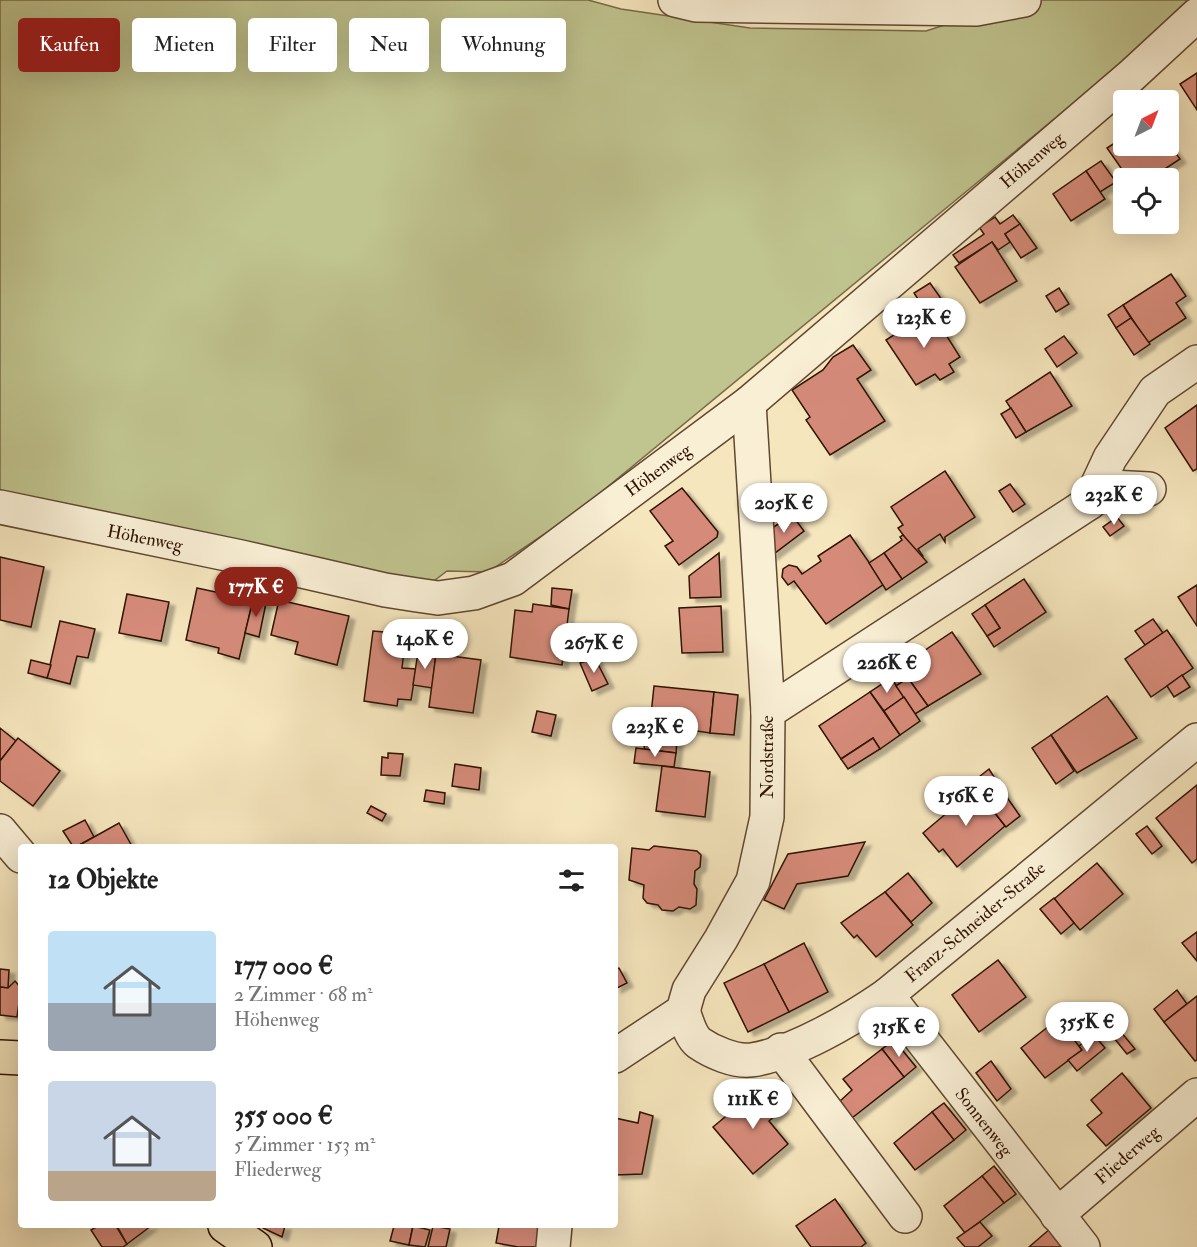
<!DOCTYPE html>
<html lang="de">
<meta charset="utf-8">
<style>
:root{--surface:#fff;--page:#f6f6f6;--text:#222;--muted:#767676;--accent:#8f2418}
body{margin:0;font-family:"IM FELL Double Pica",serif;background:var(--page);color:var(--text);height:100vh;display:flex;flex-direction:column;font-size:22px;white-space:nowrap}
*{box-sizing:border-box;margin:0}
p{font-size:20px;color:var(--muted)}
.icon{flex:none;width:33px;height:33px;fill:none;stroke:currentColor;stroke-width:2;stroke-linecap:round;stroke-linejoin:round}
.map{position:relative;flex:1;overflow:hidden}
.details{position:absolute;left:18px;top:844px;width:600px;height:384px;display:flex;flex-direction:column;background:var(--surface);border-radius:6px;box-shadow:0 6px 24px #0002}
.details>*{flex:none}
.top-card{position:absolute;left:18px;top:18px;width:600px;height:54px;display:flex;gap:12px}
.needle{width:39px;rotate:42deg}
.buttons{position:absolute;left:1113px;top:90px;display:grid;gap:12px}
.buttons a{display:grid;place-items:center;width:66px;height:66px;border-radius:6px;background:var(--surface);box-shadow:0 6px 24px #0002;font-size:30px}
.price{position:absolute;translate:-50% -51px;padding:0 14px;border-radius:21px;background:#fff;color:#222;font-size:20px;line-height:39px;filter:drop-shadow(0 2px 3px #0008)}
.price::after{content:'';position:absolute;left:50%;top:36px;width:18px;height:14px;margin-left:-9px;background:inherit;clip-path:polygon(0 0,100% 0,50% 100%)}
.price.active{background:var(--accent);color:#fff}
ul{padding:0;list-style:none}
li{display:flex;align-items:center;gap:18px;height:150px;padding:0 30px}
li span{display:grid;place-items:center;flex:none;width:168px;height:120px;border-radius:6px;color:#555}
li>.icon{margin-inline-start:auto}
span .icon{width:72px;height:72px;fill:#fffc;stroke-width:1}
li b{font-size:26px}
h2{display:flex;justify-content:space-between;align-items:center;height:72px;padding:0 30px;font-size:26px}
.pill{padding:0 21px;border-radius:6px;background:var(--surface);box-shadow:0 6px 24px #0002;font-size:21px;line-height:54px}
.pill.active{background:var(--accent);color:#fff}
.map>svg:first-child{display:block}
.green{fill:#c0c48f;stroke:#776b48;stroke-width:1.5}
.building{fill:#d68b7a;stroke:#2e1200;stroke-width:1.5;filter:url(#shadow)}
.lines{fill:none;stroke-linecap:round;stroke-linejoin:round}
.minor-casing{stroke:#604730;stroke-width:36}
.major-casing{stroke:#2e1200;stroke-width:36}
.minor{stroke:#f9efd5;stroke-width:33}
.major{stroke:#f6e6be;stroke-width:33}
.labels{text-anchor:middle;stroke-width:5;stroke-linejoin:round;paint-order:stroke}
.street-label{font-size:18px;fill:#2e1200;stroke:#f9efd5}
</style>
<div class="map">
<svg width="1197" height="1247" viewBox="0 0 1197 1247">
<defs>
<filter id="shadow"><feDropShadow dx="6" dy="4" stdDeviation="1.5" flood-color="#0004"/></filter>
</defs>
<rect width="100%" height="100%" fill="#f6e6be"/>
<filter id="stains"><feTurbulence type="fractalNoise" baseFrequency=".00333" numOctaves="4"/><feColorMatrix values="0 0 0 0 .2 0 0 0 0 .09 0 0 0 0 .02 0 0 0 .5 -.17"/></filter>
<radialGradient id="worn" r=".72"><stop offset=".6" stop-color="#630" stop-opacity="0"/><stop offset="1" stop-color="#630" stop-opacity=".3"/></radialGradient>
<polygon class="green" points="0,0 588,0 621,9 750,28 926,31 976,15 1017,9 1041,0 1193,0 1115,69 577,512 488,572 447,571 430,584 0,494"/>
<g class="building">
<polygon points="1197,73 1197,110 1180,84"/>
<polygon points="1124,137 1124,146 1168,146 1168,142 1180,159 1151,178 1128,178 1107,148"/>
<polygon points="1101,161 1116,182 1100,192 1086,171"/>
<polygon points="1086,171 1105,199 1071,221 1053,194"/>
<polygon points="1013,215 1020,224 1005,234 1010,242 998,250 992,242 959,263 953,255 984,234 979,227 995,217 1000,224"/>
<polygon points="1020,224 1037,248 1021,258 1005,234"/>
<polygon points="992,242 1017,281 980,303 955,267"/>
<polygon points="1171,274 1186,296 1176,303 1186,318 1148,343 1123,305"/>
<polygon points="930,283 942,300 927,313 914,293"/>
<polygon points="1059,288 1069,304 1056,312 1046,296"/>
<polygon points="940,301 955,324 944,331 928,309"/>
<polygon points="922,304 927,313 902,329 897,321"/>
<polygon points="1123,305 1131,318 1116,328 1108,315"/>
<polygon points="931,311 960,357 949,364 954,372 940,380 935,374 916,385 886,340"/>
<polygon points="1131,318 1150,344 1134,355 1116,328"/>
<polygon points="1064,336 1077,353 1057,367 1045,349"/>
<polygon points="853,345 871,370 857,379 885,421 830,455 806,420 810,417 792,390 823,370 833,357"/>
<polygon points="1050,372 1072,406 1026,432 1006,401"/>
<polygon points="1197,405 1197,469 1193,471 1165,428"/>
<polygon points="1011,408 1026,432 1016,438 1001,414"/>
<polygon points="945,471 975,517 945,537 945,542 940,534 918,549 923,556 920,558 898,528 903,525 891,507"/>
<polygon points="1010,484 1025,504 1013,512 999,491"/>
<polygon points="682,488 718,532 717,537 679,565 665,546 673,541 650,511"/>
<polygon points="792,515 804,531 771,556 769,530"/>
<polygon points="1117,517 1124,526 1110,536 1103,527"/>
<polygon points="850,535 884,584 826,624 794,581 788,585 782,577 783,569 789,565 797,567 802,574 821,561 818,556"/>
<polygon points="903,535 927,562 902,579 884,553 902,540 900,537"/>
<polygon points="719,553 721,597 690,598 689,576"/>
<polygon points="884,553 902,579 886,590 869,563"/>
<polygon points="0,557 44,567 31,627 0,620"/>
<polygon points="1024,579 1046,612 994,647 987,636 1000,628 985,605"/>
<polygon points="1197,585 1197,626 1178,597"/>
<polygon points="197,588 253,600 239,659 218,653 219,648 186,640"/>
<polygon points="552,588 572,590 569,609 551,605"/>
<polygon points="127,594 169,602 161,641 119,633"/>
<polygon points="253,600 266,603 259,637 245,633"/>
<polygon points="279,600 349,616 337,665 295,654 298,642 271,635"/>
<polygon points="533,604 569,609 562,665 510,657 515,610 532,612"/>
<polygon points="985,605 1000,628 987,636 972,614"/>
<polygon points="721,606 723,652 682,653 679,608"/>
<polygon points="1153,619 1163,633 1145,645 1135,631"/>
<polygon points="60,621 95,629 88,658 77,656 70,684 47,678"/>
<polygon points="1167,630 1193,668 1151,697 1125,659"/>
<polygon points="373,631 406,634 402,668 416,669 411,700 398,699 397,706 364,701"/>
<polygon points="952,632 981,674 928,706 900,667"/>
<polygon points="418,652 436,654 432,688 413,685"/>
<polygon points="436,654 481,660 473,713 429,707"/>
<polygon points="595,658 608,684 592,691 580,663"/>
<polygon points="31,660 51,665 47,678 28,673"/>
<polygon points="899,665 908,678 896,686 888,673"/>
<polygon points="1182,675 1190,687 1174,697 1167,686"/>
<polygon points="891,678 904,697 884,711 870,692"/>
<polygon points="908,678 928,706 915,714 896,686"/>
<polygon points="654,686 714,692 710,733 650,724"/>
<polygon points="714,692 738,695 734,735 710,733"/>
<polygon points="870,692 900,735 880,749 873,738 841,759 819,726"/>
<polygon points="1107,696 1137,738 1077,773 1051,735"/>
<polygon points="904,697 920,721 900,735 884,711"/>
<polygon points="537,711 556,715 551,736 532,732"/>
<polygon points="650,724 674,726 675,730 678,729 676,753 644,749 646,729 649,729"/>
<polygon points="0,728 16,741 0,761"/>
<polygon points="1051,735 1074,771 1056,784 1032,748"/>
<polygon points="18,738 60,771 33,806 0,781 0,761"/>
<polygon points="873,738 880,749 848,769 841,759"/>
<polygon points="636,748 676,753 674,767 634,763"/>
<polygon points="388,753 403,754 400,776 381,775 382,757 388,758"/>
<polygon points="455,764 481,768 479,790 452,786"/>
<polygon points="662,766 710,772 705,817 656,811"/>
<polygon points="989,769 1006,796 996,804 975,780"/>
<polygon points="980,785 996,804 991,808 1005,826 957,867 943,849 939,852 923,833"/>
<polygon points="1197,785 1197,859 1192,863 1156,818"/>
<polygon points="426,790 445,793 444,804 424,801"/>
<polygon points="1006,796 1020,816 1006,827 991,808"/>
<polygon points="371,806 386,814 382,821 367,813"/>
<polygon points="85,820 94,837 74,848 63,831"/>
<polygon points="119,823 133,848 74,848 94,837"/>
<polygon points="1147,826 1162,846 1152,854 1136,834"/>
<polygon points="865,842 848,876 797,884 784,909 764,900 788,854"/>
<polygon points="654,846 697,851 701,855 700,867 695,871 694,884 697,889 696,905 690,909 679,907 673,911 662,910 658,905 647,903 643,898 644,885 629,880 632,848 649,850"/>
<polygon points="1097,863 1123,894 1080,930 1054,899"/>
<polygon points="908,873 932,903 911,922 885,892"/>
<polygon points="885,892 913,925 876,957 857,935 854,938 841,923"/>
<polygon points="1054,898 1074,923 1061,934 1040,909"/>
<polygon points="1197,932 1197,961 1182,943"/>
<polygon points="804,943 828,992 789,1012 764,964"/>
<polygon points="998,960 1026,997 979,1032 952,995"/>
<polygon points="764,964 789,1012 748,1032 724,983"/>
<polygon points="619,968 627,983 615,989 615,969"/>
<polygon points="0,969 9,970 8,988 0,987"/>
<polygon points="15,981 21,988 17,1017 0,1015 0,987 8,988"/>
<polygon points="1177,990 1187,1004 1164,1022 1154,1009"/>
<polygon points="1197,996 1197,1060 1195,1061 1164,1022"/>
<polygon points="1058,1019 1082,1050 1045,1078 1021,1048"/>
<polygon points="1121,1032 1135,1049 1127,1054 1114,1038"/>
<polygon points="1094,1035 1105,1048 1077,1071 1068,1060 1082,1050 1079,1046"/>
<polygon points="894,1040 916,1067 904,1077 882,1049"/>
<polygon points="882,1049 904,1077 852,1118 839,1102 852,1090 843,1079"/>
<polygon points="991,1061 1011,1089 997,1101 976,1073"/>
<polygon points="1122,1073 1151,1108 1106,1146 1087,1125 1102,1113 1091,1100"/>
<polygon points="762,1086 783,1109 769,1121 788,1144 753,1174 713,1127"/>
<polygon points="944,1103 966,1130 954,1140 932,1112"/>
<polygon points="640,1112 653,1116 642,1174 615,1175 615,1118 638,1123"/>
<polygon points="932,1112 954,1140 915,1170 894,1143"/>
<polygon points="994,1166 1016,1194 1004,1203 982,1176"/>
<polygon points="982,1176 1004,1203 965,1233 944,1206"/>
<polygon points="835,1199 866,1243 861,1247 811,1247 796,1226"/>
<polygon points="980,1222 992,1236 978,1247 965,1247 957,1238"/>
<polygon points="98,1226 116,1226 127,1244 123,1247 102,1247 91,1230"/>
<polygon points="117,1226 151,1226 127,1244"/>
<polygon points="263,1226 285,1226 282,1237 263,1228"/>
<polygon points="394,1226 413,1226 409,1245 390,1241"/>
<polygon points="413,1226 430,1230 425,1247 409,1245"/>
<polygon points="433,1226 450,1229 446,1247 428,1247"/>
<polygon points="499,1226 548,1226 545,1247 518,1247 496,1243"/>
<polygon points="1051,1228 1066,1247 1029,1247"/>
</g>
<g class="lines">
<g class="minor-casing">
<g id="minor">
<polyline points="675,0 696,5 976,9 1024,0"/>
<polyline points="1089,503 1110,487 1149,489"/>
<polyline points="0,507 241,557 385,590 417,595 438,598 474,593 513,579 749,403 1131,76 1197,15"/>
<polyline points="768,712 1089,503 1110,458 1155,391 1197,362"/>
<polyline points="0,831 21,856"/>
<polyline points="887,995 1083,1247"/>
<path d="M683,1011C687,1021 690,1036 699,1043C712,1052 735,1062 751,1060C794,1054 852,1019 887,995L1197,740"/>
<polyline points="781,1050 905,1216"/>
<polyline points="615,1056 683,1011 689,990 721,939 753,881 767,817 768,712 749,403"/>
<polyline points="1057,1215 1197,1095"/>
<polyline points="553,1247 555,1226"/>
</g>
</g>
<g class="major-casing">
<g id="major">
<polyline points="0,1057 21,1058"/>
<polyline points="225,1226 255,1247"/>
</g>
</g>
<use href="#minor" class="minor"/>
<use href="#major" class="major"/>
</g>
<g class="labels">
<g class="street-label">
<text transform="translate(1032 160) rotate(-40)" y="6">Höhenweg</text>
<text transform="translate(658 470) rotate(-36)" y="6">Höhenweg</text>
<text transform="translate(145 538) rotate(11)" y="6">Höhenweg</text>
<text transform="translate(767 757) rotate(-90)" y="6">Nordstraße</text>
<text transform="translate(975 922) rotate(-40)" y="6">Franz-Schneider-Straße</text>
<text transform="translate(984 1122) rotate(52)" y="6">Sonnenweg</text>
<text transform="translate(1127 1155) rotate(-41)" y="6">Fliederweg</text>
</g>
</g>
<rect width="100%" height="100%" filter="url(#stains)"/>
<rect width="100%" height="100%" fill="url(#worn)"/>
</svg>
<div class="buttons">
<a><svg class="needle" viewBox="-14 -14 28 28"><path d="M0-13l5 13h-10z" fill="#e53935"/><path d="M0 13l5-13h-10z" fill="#767676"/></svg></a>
<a><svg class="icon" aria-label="locate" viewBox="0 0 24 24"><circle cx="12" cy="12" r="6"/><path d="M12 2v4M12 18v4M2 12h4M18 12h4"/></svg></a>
</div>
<b class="price" style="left:924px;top:349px">123K €</b>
<b class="price" style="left:1114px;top:526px">232K €</b>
<b class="price" style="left:784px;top:534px">205K €</b>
<b class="price active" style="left:256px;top:618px">177K €</b>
<b class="price" style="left:425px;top:670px">140K €</b>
<b class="price" style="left:594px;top:674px">267K €</b>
<b class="price" style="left:887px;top:694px">226K €</b>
<b class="price" style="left:655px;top:758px">223K €</b>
<b class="price" style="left:966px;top:827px">156K €</b>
<b class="price" style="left:1087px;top:1053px">355K €</b>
<b class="price" style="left:899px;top:1058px">315K €</b>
<b class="price" style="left:753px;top:1130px">111K €</b>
<div class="top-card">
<a class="pill active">Kaufen</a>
<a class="pill">Mieten</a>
<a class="pill">Filter</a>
<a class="pill">Neu</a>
<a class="pill">Wohnung</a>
</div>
<section class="details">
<h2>12 Objekte<svg class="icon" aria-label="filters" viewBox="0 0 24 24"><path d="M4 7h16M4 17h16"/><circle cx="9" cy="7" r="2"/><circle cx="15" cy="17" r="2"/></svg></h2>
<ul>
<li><span style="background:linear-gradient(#bfe0f5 60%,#9aa5b1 0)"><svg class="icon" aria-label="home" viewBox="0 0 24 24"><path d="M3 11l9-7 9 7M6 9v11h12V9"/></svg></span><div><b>177 000 €</b><p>2 Zimmer · 68 m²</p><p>Höhenweg</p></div></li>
<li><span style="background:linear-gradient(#c9d6e8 75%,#b9a48a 0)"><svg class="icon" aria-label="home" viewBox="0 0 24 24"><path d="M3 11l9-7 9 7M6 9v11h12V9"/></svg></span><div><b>355 000 €</b><p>5 Zimmer · 153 m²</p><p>Fliederweg</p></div></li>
</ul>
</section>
</div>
